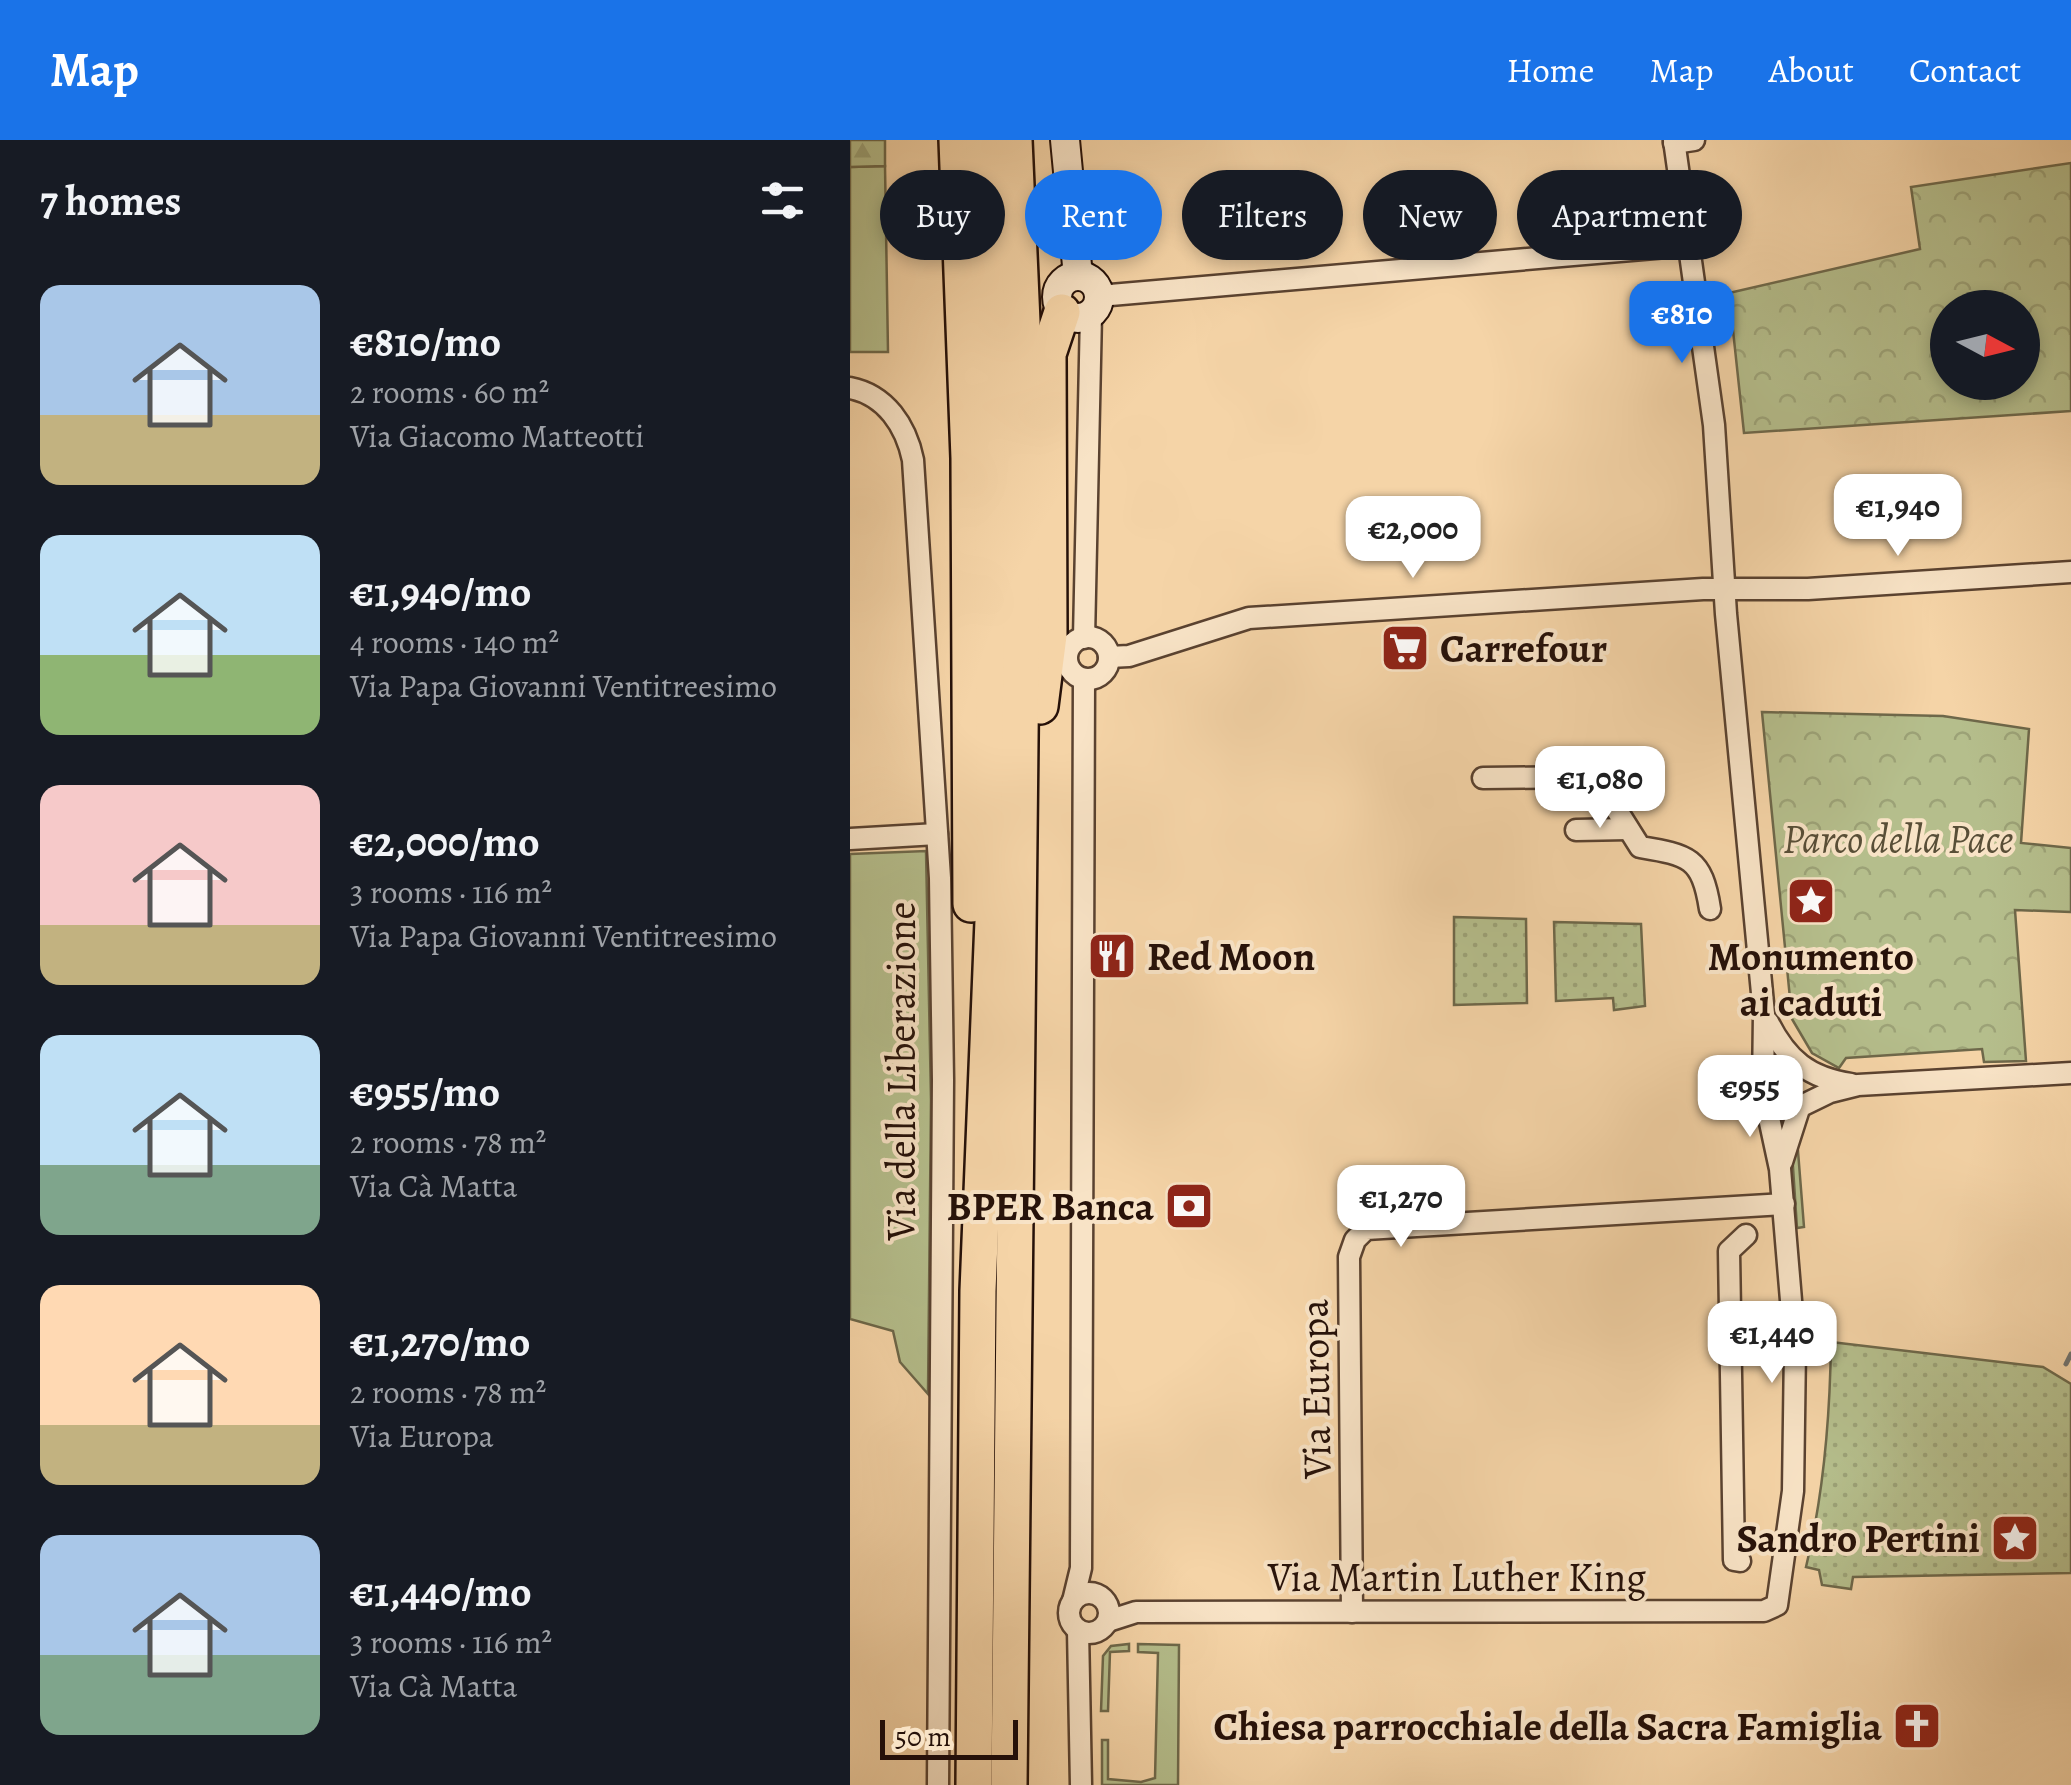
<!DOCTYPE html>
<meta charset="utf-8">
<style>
:root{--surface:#171b24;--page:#20242c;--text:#f1f3f6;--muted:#9ea1a6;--accent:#1a73e8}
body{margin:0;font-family:Alegreya,serif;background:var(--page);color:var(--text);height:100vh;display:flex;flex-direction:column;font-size:38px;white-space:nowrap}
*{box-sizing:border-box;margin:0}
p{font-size:32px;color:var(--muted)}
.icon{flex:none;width:55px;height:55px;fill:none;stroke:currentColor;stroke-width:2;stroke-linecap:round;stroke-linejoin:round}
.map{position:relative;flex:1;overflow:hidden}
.side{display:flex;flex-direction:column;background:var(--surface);width:850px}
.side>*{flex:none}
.top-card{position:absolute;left:30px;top:30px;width:950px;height:90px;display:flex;gap:20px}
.needle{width:65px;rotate:97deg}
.controls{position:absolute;left:1080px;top:150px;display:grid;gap:20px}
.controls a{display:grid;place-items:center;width:110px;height:110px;border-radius:50%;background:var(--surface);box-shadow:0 5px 15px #0003;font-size:50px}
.scale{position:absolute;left:30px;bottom:25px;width:138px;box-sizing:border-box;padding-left:10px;border:5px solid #261109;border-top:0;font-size:28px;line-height:35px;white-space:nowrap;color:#261109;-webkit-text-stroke:8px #f8e3c6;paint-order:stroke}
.price{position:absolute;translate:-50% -85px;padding:0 22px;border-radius:20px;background:#fff;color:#222;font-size:32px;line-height:65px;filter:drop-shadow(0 2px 5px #0008)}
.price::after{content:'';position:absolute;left:50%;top:60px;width:30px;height:22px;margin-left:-15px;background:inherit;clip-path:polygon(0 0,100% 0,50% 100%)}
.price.active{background:var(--accent);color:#fff}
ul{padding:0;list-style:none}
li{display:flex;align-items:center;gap:30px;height:250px;padding:0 40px}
li span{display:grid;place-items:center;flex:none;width:280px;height:200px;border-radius:20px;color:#555}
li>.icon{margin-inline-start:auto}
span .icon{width:120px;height:120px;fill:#fffc;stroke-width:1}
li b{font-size:42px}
h2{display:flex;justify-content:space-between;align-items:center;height:120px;padding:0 40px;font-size:42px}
.pill{padding:0 35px;border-radius:45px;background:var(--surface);box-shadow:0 5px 15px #0003;font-size:35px;line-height:90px}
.pill.active{background:var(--accent);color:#fff}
header{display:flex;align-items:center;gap:60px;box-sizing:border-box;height:140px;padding:0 50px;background:var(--accent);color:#fff}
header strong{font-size:48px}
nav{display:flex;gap:55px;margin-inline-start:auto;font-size:35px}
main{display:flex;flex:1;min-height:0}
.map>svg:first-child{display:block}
.grass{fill:#b5be8c;stroke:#6e684a;stroke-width:2.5}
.forest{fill:url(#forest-firs);stroke:#6e684a;stroke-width:2.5}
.park{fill:url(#park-crowns);stroke:#6e684a;stroke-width:2.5;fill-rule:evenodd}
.garden{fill:url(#garden-dots);stroke:#6e684a;stroke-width:2.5}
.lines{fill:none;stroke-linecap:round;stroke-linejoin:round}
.stream{stroke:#717370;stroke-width:5}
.street-casing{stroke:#5a4230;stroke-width:25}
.secondary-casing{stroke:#261109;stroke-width:32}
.highway-casing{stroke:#261109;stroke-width:40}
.street{stroke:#f8e3c6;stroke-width:20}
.secondary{stroke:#f8e3c6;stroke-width:28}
.highway{stroke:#f5d4a7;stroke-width:35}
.labels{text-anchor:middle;stroke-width:8;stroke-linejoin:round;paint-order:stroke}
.poi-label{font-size:40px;font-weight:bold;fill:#261109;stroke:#f8e3c6;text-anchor:end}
.park-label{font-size:40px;font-style:italic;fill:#584e37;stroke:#f8e3c6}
.street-label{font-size:40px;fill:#261109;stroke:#f8e3c6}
</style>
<header>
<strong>Map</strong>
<nav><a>Home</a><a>Map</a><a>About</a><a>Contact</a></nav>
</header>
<main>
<section class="side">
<h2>7 homes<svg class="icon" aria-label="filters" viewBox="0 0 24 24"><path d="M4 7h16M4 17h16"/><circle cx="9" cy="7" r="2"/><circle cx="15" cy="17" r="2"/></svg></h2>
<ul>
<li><span style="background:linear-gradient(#a9c7e8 65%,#c2b280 0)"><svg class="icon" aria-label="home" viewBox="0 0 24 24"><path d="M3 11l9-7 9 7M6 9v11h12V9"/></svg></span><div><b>€810/mo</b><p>2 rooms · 60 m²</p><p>Via Giacomo Matteotti</p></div></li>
<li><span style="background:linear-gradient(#bfe0f5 60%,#8fb573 0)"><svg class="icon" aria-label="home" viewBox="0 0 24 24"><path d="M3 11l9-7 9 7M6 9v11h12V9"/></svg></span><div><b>€1,940/mo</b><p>4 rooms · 140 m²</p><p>Via Papa Giovanni Ventitreesimo</p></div></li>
<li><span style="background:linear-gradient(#f6c9c9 70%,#c2b280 0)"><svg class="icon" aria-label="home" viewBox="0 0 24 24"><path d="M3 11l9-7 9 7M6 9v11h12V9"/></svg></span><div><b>€2,000/mo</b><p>3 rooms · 116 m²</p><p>Via Papa Giovanni Ventitreesimo</p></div></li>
<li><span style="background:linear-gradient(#bfe0f5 65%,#7fa58c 0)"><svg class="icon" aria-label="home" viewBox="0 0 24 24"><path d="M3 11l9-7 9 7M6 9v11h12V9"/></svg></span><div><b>€955/mo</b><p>2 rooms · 78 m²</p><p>Via Cà Matta</p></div></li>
<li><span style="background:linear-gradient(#ffd9b3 70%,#c2b280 0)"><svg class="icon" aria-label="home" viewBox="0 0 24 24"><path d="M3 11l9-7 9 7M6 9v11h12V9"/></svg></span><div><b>€1,270/mo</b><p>2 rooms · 78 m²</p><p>Via Europa</p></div></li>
<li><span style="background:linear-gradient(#a9c7e8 60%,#7fa58c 0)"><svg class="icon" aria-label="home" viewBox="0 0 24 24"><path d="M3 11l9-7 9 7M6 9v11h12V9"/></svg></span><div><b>€1,440/mo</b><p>3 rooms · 116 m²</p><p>Via Cà Matta</p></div></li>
</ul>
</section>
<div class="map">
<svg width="1221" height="1645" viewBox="0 0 1221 1645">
<defs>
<pattern id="forest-firs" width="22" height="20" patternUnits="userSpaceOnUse" patternTransform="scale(2.5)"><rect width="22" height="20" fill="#b5be8c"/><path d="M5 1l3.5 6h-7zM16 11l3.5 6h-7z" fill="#9ca277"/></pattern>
<pattern id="park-crowns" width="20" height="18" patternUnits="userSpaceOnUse" patternTransform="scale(2.5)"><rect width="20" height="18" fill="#b5be8c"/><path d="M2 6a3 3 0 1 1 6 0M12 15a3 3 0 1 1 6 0" fill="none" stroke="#9ca277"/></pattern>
<pattern id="garden-dots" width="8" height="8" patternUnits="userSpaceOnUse" patternTransform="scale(2.5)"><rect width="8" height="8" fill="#b5be8c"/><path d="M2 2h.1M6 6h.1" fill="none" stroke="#9ca277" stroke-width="1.8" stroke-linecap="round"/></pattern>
</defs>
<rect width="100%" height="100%" fill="#f5d4a7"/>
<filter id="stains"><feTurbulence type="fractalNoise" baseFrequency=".002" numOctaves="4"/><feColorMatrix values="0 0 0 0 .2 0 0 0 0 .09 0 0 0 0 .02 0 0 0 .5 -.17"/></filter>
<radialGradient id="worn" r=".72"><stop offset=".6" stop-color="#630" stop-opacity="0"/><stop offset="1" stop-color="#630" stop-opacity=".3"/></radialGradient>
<g class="grass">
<polygon points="35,26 38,212 0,212 0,27"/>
<polygon points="76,711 81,960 78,1254 50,1222 43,1191 0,1179 0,714"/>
<polygon points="948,1011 954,1087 947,1088 942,1012"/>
<polygon points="279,1504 279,1511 260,1512 258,1571 251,1571 253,1516 261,1506"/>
<polygon points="288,1504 329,1505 328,1645 252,1645 252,1600 258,1600 258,1639 291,1642 305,1638 308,1513 288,1512"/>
</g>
<polygon class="forest" points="0,0 35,0 35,26 0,27"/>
<g class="park">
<path d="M1221,23V271L894,293L879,153L1070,109L1061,47ZM1098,168H1172V242H1098Z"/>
<polygon points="912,572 1093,576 1179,589 1171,703 1221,708 1221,772 1165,770 1176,921 1134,922 1132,909 996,918 989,928 962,913 942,879"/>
</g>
<g class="garden">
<polygon points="604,777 676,779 677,863 604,865"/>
<polygon points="704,782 791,784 795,866 764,870 763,858 706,861"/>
<path d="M981,1202L1193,1227L1221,1244V1433L1003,1437L1001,1449L972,1445L969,1430L956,1427C974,1353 980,1278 981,1202Z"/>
</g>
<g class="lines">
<polyline class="stream" points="1216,1224 1221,1214"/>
<g class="street-casing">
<g id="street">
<polyline points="824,3 844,0"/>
<polyline points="249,156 840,105"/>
<path d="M0,248C36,255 56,286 63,320L90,738L93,940L88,1645"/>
<circle cx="238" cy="518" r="21"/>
<polyline points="234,498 241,174"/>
<polyline points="259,517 279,516 399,478 853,449 958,449 1221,432"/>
<path d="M633,638L746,637L790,707C838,715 852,717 860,769"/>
<polyline points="726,690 778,689"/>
<polyline points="0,699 87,694"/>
<path d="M918,882C937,920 959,938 1001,944"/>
<polyline points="919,963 941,971 980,952 1008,945 1221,933"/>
<polyline points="932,1022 949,969"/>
<polyline points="890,1421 884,1420 879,1111 896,1095"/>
<circle cx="239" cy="1473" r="20"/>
<polyline points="223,1461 231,1428 234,539"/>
<polyline points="502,1472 499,1117 505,1100 516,1089 934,1064"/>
<polyline points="258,1481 286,1472 914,1471 927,1465 943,1351 945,1208 930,1029 913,950 914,874 876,474 864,285 824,0"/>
<polyline points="228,1490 231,1645"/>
</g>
</g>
<g class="secondary-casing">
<g id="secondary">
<polyline points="215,0 228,136"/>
<circle cx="228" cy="157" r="21"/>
</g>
</g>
<g class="highway-casing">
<g id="highway">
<polyline points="107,0 119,318 121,764"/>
<polyline points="190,566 199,495 198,214 212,172"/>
<polyline points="124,1645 128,1151 145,731 141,176 134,0"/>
<polyline points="159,1645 171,506 172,182 164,0"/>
</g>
</g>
<use href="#street" class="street"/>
<use href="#secondary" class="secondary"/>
<use href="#highway" class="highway"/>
</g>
<defs>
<g id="supermarket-square" transform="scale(2.5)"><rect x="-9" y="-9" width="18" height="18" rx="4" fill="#8f2418" stroke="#f8e3c6"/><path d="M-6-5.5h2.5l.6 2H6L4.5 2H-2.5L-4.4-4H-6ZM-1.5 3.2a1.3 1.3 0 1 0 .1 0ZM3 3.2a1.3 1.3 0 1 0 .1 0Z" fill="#fff"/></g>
<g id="sight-square" transform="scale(2.5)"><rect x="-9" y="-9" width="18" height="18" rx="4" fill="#8f2418" stroke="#f8e3c6"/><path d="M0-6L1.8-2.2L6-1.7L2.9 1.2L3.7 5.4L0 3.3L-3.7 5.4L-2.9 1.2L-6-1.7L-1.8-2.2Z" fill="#fff"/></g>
<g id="restaurant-square" transform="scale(2.5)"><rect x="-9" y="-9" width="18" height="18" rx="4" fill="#8f2418" stroke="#f8e3c6"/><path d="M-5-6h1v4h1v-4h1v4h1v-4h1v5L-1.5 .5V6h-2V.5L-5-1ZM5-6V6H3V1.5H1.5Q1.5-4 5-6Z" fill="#fff"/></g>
<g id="bank-square" transform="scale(2.5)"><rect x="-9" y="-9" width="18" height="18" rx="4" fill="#8f2418" stroke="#f8e3c6"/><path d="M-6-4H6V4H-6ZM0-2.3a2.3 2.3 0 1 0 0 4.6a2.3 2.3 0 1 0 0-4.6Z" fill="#fff"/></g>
<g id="church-square" transform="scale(2.5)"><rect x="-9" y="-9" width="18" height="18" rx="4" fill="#8f2418" stroke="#f8e3c6"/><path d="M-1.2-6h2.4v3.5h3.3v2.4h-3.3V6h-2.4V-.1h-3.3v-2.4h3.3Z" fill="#fff"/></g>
</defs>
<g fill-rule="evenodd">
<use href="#supermarket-square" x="555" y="508"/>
<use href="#sight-square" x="961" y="761"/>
<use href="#restaurant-square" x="262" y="816"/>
<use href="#bank-square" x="339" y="1066"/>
<use href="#sight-square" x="1165" y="1398"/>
<use href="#church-square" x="1067" y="1586"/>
</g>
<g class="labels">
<g class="poi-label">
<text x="590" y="522" text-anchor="start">Carrefour</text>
<text x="297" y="830" text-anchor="start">Red Moon</text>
<text x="961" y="830" text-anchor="middle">Monumento<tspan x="961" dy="46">ai caduti</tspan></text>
<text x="304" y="1080">BPER Banca</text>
<text x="1130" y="1412">Sandro Pertini</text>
<text x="1032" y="1600">Chiesa parrocchiale della Sacra Famiglia</text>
</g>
<g class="park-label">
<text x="1048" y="713">Parco della Pace</text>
</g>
<g class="street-label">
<text transform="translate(51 931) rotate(-90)" y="14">Via della Liberazione</text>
<text transform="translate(465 1249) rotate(-91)" y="14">Via Europa</text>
<text x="607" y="1451">Via Martin Luther King</text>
</g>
</g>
<rect width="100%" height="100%" filter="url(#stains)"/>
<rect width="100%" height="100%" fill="url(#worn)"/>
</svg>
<div class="controls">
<a><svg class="needle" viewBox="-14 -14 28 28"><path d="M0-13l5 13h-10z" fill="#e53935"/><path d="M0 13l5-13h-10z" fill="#9ea1a6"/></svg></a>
</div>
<div class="scale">50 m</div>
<b class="price active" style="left:832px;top:226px">€810</b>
<b class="price" style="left:1048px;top:419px">€1,940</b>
<b class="price" style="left:563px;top:441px">€2,000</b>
<b class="price" style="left:750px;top:691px">€1,080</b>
<b class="price" style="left:900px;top:1000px">€955</b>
<b class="price" style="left:551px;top:1110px">€1,270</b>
<b class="price" style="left:922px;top:1246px">€1,440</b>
<div class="top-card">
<a class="pill">Buy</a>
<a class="pill active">Rent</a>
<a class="pill">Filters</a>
<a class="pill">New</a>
<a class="pill">Apartment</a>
</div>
</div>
</main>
